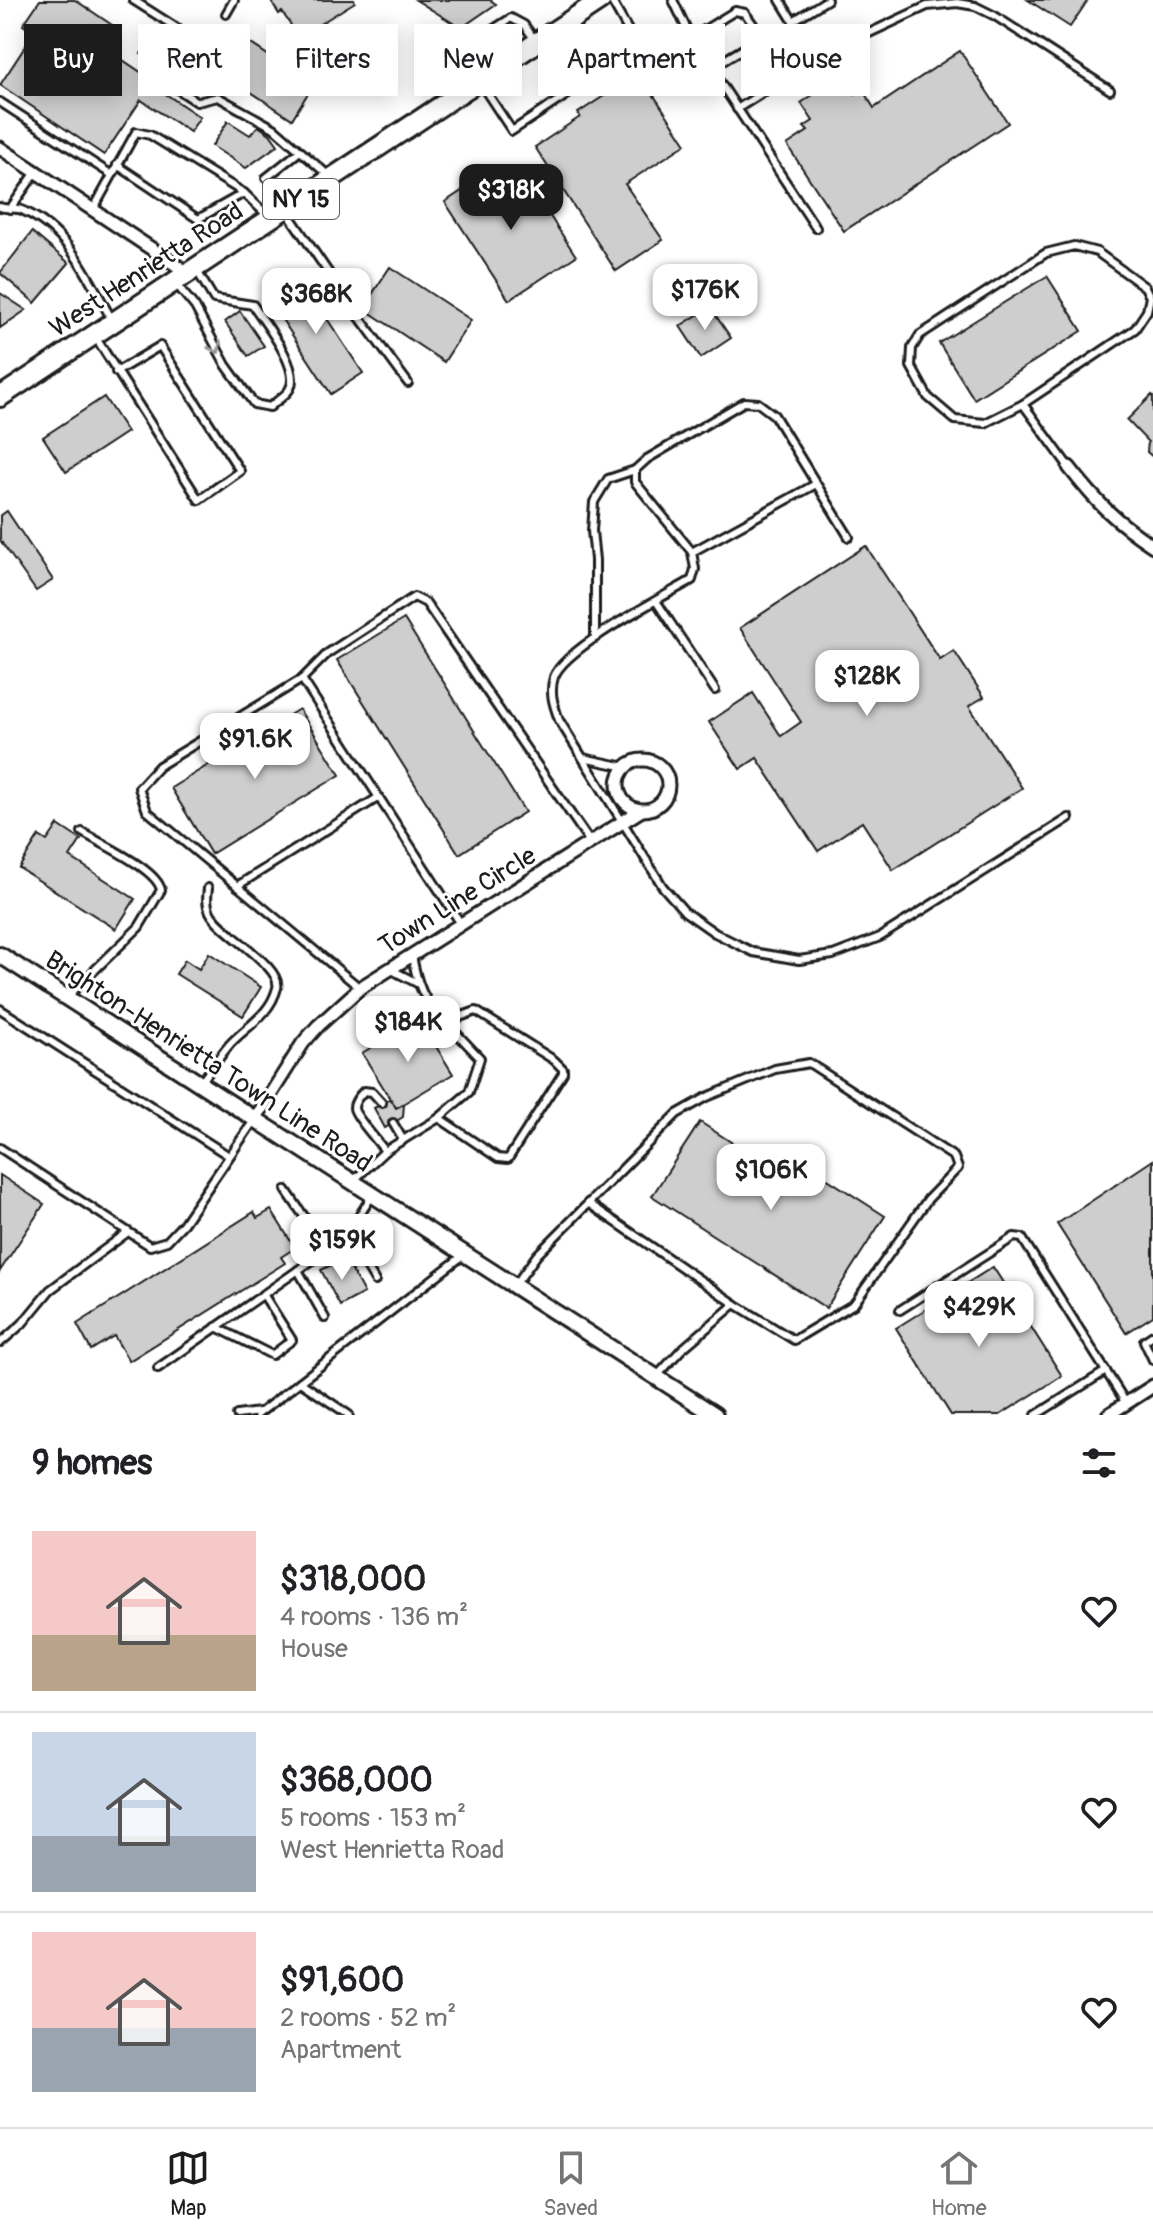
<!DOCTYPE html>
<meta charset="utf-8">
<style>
:root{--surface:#fff;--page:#f6f6f6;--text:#202124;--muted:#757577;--line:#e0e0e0;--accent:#1c1c1c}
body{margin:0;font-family:Pangolin,sans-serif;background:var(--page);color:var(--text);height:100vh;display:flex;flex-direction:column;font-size:30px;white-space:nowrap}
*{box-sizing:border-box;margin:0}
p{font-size:26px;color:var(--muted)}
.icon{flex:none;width:44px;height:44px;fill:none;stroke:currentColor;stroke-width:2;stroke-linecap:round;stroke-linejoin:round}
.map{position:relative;height:1415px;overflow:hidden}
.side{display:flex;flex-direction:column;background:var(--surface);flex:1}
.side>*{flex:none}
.hud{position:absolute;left:24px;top:24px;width:1106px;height:72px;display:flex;gap:16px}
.price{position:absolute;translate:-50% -68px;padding:0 18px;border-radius:16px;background:#fff;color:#222;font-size:26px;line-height:52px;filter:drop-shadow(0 2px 4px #0008)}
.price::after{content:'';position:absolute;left:50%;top:48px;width:24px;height:18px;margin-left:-12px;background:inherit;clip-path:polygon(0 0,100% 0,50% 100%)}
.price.on{background:var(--accent);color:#fff}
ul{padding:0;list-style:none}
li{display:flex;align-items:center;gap:24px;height:200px;padding:0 32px}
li+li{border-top:2px solid var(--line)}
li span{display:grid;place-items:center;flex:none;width:224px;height:160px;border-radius:0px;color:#555}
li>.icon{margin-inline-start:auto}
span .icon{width:96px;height:96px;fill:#fffc;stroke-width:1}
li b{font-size:34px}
h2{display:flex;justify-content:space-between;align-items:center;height:96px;padding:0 32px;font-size:34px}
.pill{padding:0 28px;border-radius:0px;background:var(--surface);box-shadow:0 4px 20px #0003;font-size:28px;line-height:72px}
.pill.on{background:var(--accent);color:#fff}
.tab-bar{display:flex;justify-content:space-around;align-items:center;height:112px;border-top:2px solid var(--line);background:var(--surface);font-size:22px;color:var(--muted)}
.tab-bar a{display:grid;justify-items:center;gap:4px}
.tab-bar .on{color:var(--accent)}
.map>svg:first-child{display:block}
.building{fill:#cecece;stroke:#1c1c1c;stroke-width:2}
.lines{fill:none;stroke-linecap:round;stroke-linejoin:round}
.service-casing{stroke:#1c1c1c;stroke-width:12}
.minor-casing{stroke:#1c1c1c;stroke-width:17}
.tertiary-casing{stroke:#1c1c1c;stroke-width:20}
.primary-casing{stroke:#1c1c1c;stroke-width:24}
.service{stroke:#fff;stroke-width:6}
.minor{stroke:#fff;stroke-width:11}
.tertiary{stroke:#fff;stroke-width:14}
.primary{stroke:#fff;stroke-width:18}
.oneway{stroke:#999}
.labels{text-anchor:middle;stroke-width:6;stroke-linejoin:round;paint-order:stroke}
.shield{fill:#fff;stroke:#606060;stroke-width:2}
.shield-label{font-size:24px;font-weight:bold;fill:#1c1c1c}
.street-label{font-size:26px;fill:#1c1c1c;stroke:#fff}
</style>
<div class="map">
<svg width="1153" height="1415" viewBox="0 0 1153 1415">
<rect width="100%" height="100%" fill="#fff"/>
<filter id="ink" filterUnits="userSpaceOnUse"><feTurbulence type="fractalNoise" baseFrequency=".0125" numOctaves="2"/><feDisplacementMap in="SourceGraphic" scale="16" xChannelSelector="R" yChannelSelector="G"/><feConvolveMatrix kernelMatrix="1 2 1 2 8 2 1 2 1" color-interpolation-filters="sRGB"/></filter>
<g filter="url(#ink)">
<g class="building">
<polygon points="40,0 75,0 115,27 102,46 145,75 142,78 200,117 190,132 141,100 104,155 0,85 34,33 23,25"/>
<polygon points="270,0 354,0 355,2 299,37 282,12 279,14"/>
<polygon points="416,0 490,0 496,4 461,28"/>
<polygon points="1028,0 1088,0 1070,27"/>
<polygon points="233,32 313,85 292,119 210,65"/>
<polygon points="150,41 163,50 154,63 141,54"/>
<polygon points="960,51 1008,123 844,231 787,145 808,131 804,127 813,121 801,103 842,75 855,94 862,89 874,108"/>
<polygon points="639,73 686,144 625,184 663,240 616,271 535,147 580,117 578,113"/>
<polygon points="228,121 250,135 258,126 270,134 278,145 246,168 212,146"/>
<polygon points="521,172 576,256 509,300 445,202 486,175 495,189"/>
<polygon points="32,232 69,263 35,303 0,273"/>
<polygon points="390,267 471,320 444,362 363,308"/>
<polygon points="1047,276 1082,331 974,399 939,343"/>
<polygon points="300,278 363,373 331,394 268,298"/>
<polygon points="0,293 26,310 0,328"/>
<polygon points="710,307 731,338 701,358 680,326"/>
<polygon points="240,311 264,346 248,356 225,322"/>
<polygon points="1152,395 1153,396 1153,457 1147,452 1148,442 1127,420"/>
<polygon points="104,397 127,432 66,472 43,437"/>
<polygon points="7,511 53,580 36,591 0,540 0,516"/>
<polygon points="866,546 940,660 954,651 984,697 969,706 1022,788 893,870 862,822 818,851 757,758 740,769 709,722 753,693 781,736 801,722 740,628"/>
<polygon points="404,619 525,812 459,854 337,660"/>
<polygon points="299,709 340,775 211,854 171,788"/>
<polygon points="58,825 81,840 70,857 135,899 116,929 19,868 39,836 47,841"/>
<polygon points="209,953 261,987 243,1016 176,974 185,960 199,969"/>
<polygon points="419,1019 453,1074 396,1108 362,1053"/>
<polygon points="391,1099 396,1108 404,1104 403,1117 385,1128 374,1108"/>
<polygon points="700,1122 773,1169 784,1151 885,1216 826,1308 652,1196"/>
<polygon points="1153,1160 1153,1316 1126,1333 1057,1224"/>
<polygon points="0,1175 44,1204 0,1271"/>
<polygon points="271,1210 295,1248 281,1257 285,1263 129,1361 114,1336 91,1350 77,1324 254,1212 257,1218"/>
<polygon points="345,1258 364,1293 340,1306 321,1270"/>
<polygon points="993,1267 1062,1376 1000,1415 951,1415 896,1328"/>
</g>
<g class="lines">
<g class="service-casing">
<g id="service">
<polyline points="133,0 177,28"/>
<polyline points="673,0 691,38 816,228"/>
<polyline points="780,0 793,21 827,0"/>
<polyline points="226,14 234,0"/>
<polyline points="489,32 511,18 524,25 535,40"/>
<polyline points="691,38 735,11 745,13 789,75"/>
<polyline points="711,68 763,37"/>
<polyline points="153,73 197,102 218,97 274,128 329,176"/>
<polyline points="481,84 512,131 638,48 611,0"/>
<polyline points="0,102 112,175"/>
<polyline points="737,109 820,56 927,6 957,3 975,6 995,16 1110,90"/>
<polyline points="117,165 198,219 244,193"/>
<polyline points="266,178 300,151"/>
<path d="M0,207C8,210 17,207 24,211C70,232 89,279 112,320"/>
<polyline points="10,209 36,172"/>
<polyline points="93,210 136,132 150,135 244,193 268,216"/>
<polyline points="287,212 352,307 408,383"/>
<polygon points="1074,246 1097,252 1145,287 1150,297 1147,311 1135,329 1023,404 985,423 955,420 928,397 911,366 912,348 920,335 1046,253"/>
<path d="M177,285L195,307L226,365L254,404L270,407C275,402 285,396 289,390C303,370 264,322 253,305L214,299L197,271"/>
<polyline points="96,338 199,500 240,471 160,346 116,372"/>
<polyline points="1023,404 1069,467"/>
<path d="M849,537L774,415L758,403L744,402L647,459L635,470V482L692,552L695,569L692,580C663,597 564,648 554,677C549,693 554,706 559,720L663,887L685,912L715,933L753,952L799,960L833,955L880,937L1069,818"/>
<polyline points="692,552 816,484"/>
<polyline points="656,601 715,690"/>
<polyline points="595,638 595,560 592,531 594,502 608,479 635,470"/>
<polyline points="302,679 461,924"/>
<polyline points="583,758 626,767"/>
<polyline points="237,886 379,797"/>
<polyline points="392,970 417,983"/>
<polyline points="360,988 147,811 139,788 159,766 302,679 328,653 414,597 426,603 590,842"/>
<path d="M66,998L139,927L161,890C157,869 101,844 82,832"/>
<polyline points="0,1009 229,1156"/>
<path d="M200,1084C210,1071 219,1057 230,1044C247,1026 270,1015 277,988C283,966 220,933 210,912C206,904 207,896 208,888"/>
<path d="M382,1103L372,1092L364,1091C360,1095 354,1101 354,1108C354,1115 379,1143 385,1151"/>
<polyline points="439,1118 469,1092 480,1058 446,1022"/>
<polyline points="393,1123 403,1140"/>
<polyline points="0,1148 150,1246 167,1241 183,1224 255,1119"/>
<path d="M352,1182L385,1151L439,1118L498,1158L508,1159L563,1073V1069L554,1060L476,1011L446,1022C424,1006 416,980 412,955"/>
<polyline points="286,1190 327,1250"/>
<polyline points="588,1203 735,1304"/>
<polyline points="346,1232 375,1281"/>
<polyline points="298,1270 325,1318"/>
<polyline points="516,1284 537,1255 677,1114 707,1097 775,1069 809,1063 954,1157 958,1168 928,1199 854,1304 794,1340 735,1304 681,1350 656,1377"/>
<polyline points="900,1310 1014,1237 1022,1238 1126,1403"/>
<polyline points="216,1327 272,1355 292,1340 263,1294"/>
<polyline points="1153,1335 1144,1341 1153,1360"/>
<polyline points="0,1343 22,1324 50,1290 128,1232"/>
<polyline points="158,1368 327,1250 358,1218 373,1194"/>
<polyline points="300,1382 349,1415"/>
<polyline points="237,1415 259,1412"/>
<polyline points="257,1415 465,1254"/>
<polyline points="1036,1415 1106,1371"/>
</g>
</g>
<g class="minor-casing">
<g id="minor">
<polyline points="0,148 188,273"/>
<path d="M1069,467C1097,503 1115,521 1153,546"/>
<circle cx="643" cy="785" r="25"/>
<polyline points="255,1119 303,1043 318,1026 360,988 640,811"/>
<polyline points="1108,1415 1153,1386"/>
</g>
</g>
<g class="tertiary-casing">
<polyline id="tertiary" points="0,955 715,1415"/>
</g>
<g class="primary-casing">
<polyline id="primary" points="0,397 601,0"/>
</g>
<use href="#service" class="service"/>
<use href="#minor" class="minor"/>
<use href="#tertiary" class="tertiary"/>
<use href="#primary" class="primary"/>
</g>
<defs><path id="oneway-chevron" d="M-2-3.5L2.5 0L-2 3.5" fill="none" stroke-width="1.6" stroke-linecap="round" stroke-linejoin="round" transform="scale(2)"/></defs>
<use class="oneway" href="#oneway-chevron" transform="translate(216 348) rotate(62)"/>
</g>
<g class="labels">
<rect class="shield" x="263" y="179" width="76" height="40" rx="6"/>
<g class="shield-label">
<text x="301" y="207">NY 15</text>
</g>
<g class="street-label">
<text transform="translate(146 269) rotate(-33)" y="9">West Henrietta Road</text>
<text transform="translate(457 900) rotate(-32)" y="9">Town Line Circle</text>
<text transform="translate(209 1061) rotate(33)" y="9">Brighton-Henrietta Town Line Road</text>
</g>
</g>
</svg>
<b class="price on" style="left:511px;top:232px">$318K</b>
<b class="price" style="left:705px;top:332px">$176K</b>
<b class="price" style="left:316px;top:336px">$368K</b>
<b class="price" style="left:867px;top:718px">$128K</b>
<b class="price" style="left:255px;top:781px">$91.6K</b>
<b class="price" style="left:408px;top:1064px">$184K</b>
<b class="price" style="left:771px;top:1212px">$106K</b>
<b class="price" style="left:342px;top:1282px">$159K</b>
<b class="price" style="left:979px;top:1349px">$429K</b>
<div class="hud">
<a class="pill on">Buy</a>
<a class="pill">Rent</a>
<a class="pill">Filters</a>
<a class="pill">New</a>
<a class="pill">Apartment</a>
<a class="pill">House</a>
</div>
</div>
<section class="side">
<h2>9 homes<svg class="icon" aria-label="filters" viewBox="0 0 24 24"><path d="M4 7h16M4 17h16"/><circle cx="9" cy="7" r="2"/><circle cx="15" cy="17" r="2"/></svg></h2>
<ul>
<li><span style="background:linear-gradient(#f6c9c9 65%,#b9a48a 0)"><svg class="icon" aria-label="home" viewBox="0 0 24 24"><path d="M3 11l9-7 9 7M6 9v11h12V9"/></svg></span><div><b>$318,000</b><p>4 rooms · 136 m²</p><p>House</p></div><svg class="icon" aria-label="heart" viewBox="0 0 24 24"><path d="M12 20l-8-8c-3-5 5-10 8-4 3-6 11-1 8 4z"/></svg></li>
<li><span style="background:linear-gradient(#c9d6e8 65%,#9aa5b1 0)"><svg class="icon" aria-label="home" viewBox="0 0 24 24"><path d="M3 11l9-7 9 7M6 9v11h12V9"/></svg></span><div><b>$368,000</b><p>5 rooms · 153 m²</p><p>West Henrietta Road</p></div><svg class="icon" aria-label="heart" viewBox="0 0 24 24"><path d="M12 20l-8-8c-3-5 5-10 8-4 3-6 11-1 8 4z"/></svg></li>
<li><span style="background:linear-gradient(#f6c9c9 60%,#9aa5b1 0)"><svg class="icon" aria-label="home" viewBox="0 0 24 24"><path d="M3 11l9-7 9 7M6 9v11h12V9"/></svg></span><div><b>$91,600</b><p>2 rooms · 52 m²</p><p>Apartment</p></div><svg class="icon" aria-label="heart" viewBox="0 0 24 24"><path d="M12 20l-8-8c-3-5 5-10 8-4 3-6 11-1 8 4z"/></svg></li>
</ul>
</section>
<nav class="tab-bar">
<a class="on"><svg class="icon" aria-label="map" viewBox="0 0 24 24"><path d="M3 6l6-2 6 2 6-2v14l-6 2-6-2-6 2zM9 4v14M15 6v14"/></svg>Map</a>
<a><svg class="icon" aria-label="saved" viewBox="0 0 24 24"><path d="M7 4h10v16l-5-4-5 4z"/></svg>Saved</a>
<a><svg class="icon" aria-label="home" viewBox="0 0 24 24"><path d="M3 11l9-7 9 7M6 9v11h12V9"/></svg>Home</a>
</nav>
